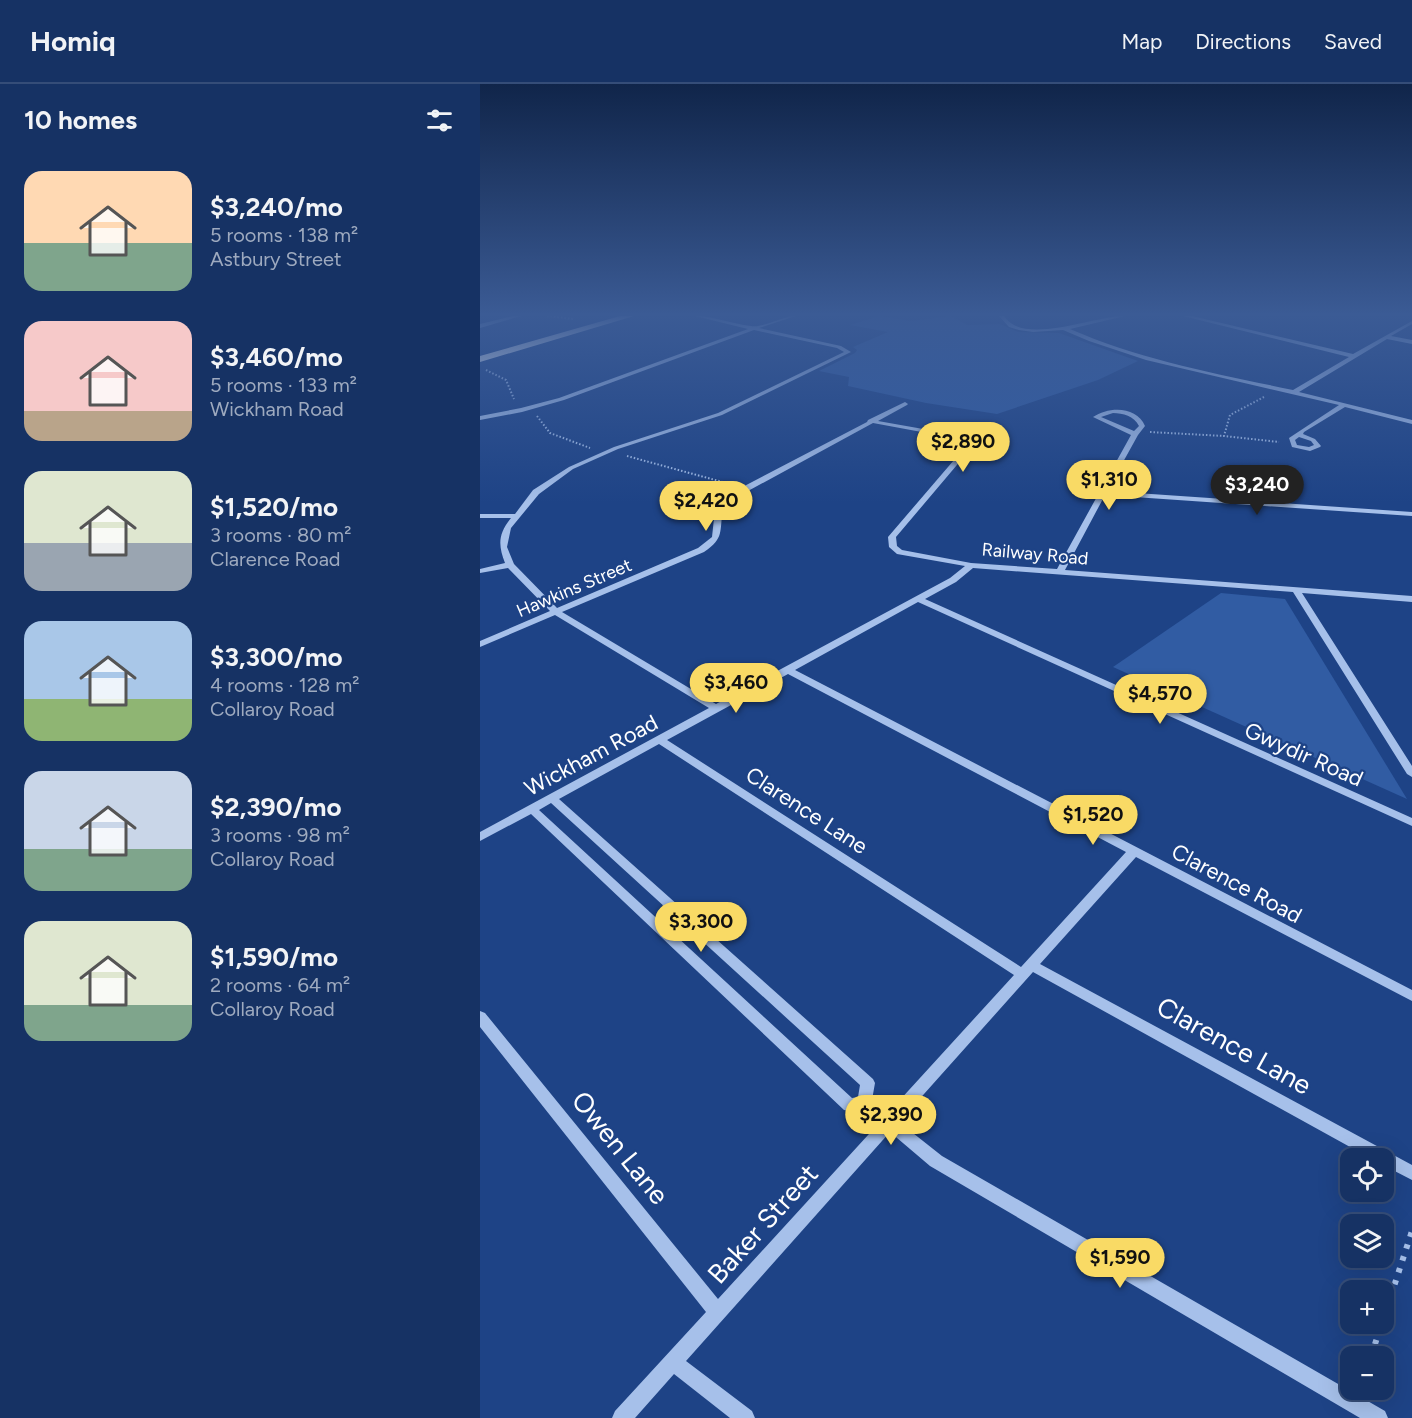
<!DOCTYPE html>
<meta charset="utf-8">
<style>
:root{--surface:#163264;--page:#233e6d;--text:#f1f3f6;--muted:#9eaabf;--line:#354d78;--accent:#f9da65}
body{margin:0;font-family:Figtree,sans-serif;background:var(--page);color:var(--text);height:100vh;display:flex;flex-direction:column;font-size:22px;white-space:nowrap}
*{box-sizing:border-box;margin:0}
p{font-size:20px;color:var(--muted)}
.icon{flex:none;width:33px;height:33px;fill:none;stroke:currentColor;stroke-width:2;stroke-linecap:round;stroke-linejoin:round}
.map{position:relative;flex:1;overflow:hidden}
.sheet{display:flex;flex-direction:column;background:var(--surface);width:480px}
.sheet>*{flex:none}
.buttons{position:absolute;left:860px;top:1064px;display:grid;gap:12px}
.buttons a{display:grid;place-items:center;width:54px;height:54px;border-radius:12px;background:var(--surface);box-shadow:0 6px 24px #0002,0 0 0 2px var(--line);font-size:30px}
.price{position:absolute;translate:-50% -51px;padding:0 14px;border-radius:21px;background:var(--accent);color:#111;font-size:20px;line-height:39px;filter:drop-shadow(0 2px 3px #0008)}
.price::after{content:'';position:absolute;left:50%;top:36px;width:18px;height:14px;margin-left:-9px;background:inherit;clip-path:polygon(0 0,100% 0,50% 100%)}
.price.current{background:#222;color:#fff}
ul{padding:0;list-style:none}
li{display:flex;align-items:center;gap:18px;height:150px;padding:0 24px}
li span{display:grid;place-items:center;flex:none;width:168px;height:120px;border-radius:18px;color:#555}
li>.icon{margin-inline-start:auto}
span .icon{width:72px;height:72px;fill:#fffc;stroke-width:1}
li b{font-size:26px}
h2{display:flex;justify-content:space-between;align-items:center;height:72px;padding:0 24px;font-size:26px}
header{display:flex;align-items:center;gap:36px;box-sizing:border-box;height:84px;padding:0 30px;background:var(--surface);border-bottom:2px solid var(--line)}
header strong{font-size:28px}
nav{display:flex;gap:33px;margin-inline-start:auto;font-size:21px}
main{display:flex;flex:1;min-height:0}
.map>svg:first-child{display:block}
.green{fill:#315ca3}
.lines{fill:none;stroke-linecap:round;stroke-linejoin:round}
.path-far1{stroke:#a6c0ea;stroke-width:2;stroke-dasharray:1.5 2;stroke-linecap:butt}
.path{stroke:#a6c0ea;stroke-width:6;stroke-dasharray:4.5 8;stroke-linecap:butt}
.minor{fill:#a6c0ea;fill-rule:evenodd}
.highway{fill:#fff;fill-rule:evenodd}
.labels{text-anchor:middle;stroke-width:4.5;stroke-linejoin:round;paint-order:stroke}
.far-street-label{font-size:18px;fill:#fff;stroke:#1e4386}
.street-label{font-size:22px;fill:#fff;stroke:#1e4386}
.near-street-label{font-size:27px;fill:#fff;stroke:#1e4386}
</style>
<header>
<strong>Homiq</strong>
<nav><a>Map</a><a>Directions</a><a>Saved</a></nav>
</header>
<main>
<section class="sheet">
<h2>10 homes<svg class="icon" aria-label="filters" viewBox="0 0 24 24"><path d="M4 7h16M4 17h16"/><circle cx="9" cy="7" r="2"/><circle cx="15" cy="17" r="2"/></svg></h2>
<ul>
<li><span style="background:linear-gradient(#ffd9b3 60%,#7fa58c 0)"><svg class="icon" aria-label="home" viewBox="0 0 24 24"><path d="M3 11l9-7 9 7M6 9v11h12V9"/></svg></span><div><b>$3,240/mo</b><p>5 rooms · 138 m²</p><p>Astbury Street</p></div></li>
<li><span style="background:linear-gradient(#f6c9c9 75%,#b9a48a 0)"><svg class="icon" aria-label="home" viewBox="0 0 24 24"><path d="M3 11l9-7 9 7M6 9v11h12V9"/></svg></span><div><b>$3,460/mo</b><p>5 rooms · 133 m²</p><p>Wickham Road</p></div></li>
<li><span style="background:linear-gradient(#dfe7d0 60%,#9aa5b1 0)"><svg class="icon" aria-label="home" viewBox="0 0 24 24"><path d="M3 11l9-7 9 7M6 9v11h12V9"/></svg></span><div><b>$1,520/mo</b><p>3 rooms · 80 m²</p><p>Clarence Road</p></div></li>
<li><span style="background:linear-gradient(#a9c7e8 65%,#8fb573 0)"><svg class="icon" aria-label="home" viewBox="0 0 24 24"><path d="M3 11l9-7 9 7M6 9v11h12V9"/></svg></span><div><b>$3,300/mo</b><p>4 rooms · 128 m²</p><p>Collaroy Road</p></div></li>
<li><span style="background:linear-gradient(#c9d6e8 65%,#7fa58c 0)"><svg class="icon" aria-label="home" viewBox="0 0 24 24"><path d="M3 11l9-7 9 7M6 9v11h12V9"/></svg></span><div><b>$2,390/mo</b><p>3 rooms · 98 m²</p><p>Collaroy Road</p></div></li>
<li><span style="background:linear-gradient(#dfe7d0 70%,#7fa58c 0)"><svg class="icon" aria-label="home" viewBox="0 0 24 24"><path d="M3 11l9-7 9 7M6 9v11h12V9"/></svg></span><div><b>$1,590/mo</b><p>2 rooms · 64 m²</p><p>Collaroy Road</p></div></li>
</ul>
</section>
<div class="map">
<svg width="932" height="1334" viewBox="0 0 932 1334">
<rect width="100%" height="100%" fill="#1e4386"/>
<g class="green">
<polygon points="399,232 431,237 471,232 487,241 520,240 538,248 579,249 658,277 618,296 517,330 446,319 368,302 369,293 339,287 375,269 377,266 373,263 408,248 370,241"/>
<polygon points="741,509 805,515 927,715 633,583"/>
</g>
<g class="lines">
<g class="path-far1">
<polyline points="67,232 93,235"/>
<polyline points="6,286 26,296 34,315"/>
<polyline points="784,313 750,331 744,352 799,358"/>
<polyline points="57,332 70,349 110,364"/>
<polyline points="670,348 744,352"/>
<polyline points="147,372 250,400"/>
</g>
<g class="path">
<polyline points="903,1236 932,1147"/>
<polyline points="891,1272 902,1239"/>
</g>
<g class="minor">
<polygon points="33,232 41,232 0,244 0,240"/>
<path d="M215,232C234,232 252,240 271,242C285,244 301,232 316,232L279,244L361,262L371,268L242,331L138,365L93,385L59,410L31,444L27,463L34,480L77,524L218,464L232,453L235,425L251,409L387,338L388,336L425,318L428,320L427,321L398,337L477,351L486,354L493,362L416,453L417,462L422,466L491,479L577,485L651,351L613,333C629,322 657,322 665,342L658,351L627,407L932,428V432L625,411L585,486L932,512V518L822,509L932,682V693L927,690L813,508L493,484L476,498L445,515L932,734V742L438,518L315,586L932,906V917L656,773L560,880L932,1081V1096L903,1081V1074H890L553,888L419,1038L462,1072L905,1327L908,1334H880L450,1082L410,1048L206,1277L272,1327L275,1334H250L194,1290L155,1334H132L135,1327L226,1228L0,943V927L5,929L238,1215L399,1039L382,1025L369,1027L364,1026L51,730L0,757V748L229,624L75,531L0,563V557L70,527L28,484L0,489V485L25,479C18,461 18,450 31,434H0V430H35L53,406L89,383L134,363L238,329L364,268L357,264L274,246L84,316L42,328L0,336V332L41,324L79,314L268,245ZM633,329C643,329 654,332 659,342L654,347L621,333ZM393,339L474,354L482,356L486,362L408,453L409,463L417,470L485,482L470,494L236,620L82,528L224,468C245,454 239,447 243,426L257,413ZM308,590L646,768L541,883L187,656ZM179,660L534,891L408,1029L392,1016L395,999L393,995L79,715ZM71,719L380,1001L378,1013L372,1014L59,726Z"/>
<path d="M519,232H524C527,236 530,239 534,241C561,255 616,232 645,232L590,245C661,276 737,290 813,306L869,273L703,232H712L873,270L932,237V240L911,252L932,256V260L907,255L819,308L932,336V340L865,323L824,348L823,350L835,355L841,362L840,363L830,367L812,363L809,354L859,321L666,276L609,257L583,246L553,248L539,246L529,243ZM819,353L831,357L834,361L829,363L817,361L815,356Z"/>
</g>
<polygon class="highway" points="140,232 154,232 0,278 0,272"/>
</g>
<linearGradient id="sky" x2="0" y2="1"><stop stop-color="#10254a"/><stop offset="0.55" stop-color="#3b5b95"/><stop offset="1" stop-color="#3b5b95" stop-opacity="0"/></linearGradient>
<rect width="932" height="419" fill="url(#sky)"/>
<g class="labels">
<g class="far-street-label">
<text transform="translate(555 470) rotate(5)" y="6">Railway Road</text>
<text transform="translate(94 504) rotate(-23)" y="6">Hawkins Street</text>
</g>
<g class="street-label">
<text transform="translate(824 670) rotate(24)" y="8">Gwydir Road</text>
<text transform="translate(111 671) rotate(-28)" y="8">Wickham Road</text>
<text transform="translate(327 726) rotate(33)" y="8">Clarence Lane</text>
<text transform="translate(757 799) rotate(28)" y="8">Clarence Road</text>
</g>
<g class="near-street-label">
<text transform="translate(754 962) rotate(29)" y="9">Clarence Lane</text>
<text transform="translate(140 1064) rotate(51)" y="9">Owen Lane</text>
<text transform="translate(283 1140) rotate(-48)" y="9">Baker Street</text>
</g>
</g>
</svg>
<div class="buttons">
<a><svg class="icon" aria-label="locate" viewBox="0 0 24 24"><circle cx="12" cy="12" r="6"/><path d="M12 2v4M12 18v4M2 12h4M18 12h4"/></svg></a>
<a><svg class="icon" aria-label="layers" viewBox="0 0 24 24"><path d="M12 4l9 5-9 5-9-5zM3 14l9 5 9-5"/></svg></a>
<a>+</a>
<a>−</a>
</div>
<b class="price" style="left:483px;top:389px">$2,890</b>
<b class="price" style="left:629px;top:427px">$1,310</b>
<b class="price current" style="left:777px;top:432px">$3,240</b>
<b class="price" style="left:226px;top:448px">$2,420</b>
<b class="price" style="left:256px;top:630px">$3,460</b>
<b class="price" style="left:680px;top:641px">$4,570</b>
<b class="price" style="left:613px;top:762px">$1,520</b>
<b class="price" style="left:221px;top:869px">$3,300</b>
<b class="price" style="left:411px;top:1062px">$2,390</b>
<b class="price" style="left:640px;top:1205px">$1,590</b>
</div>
</main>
